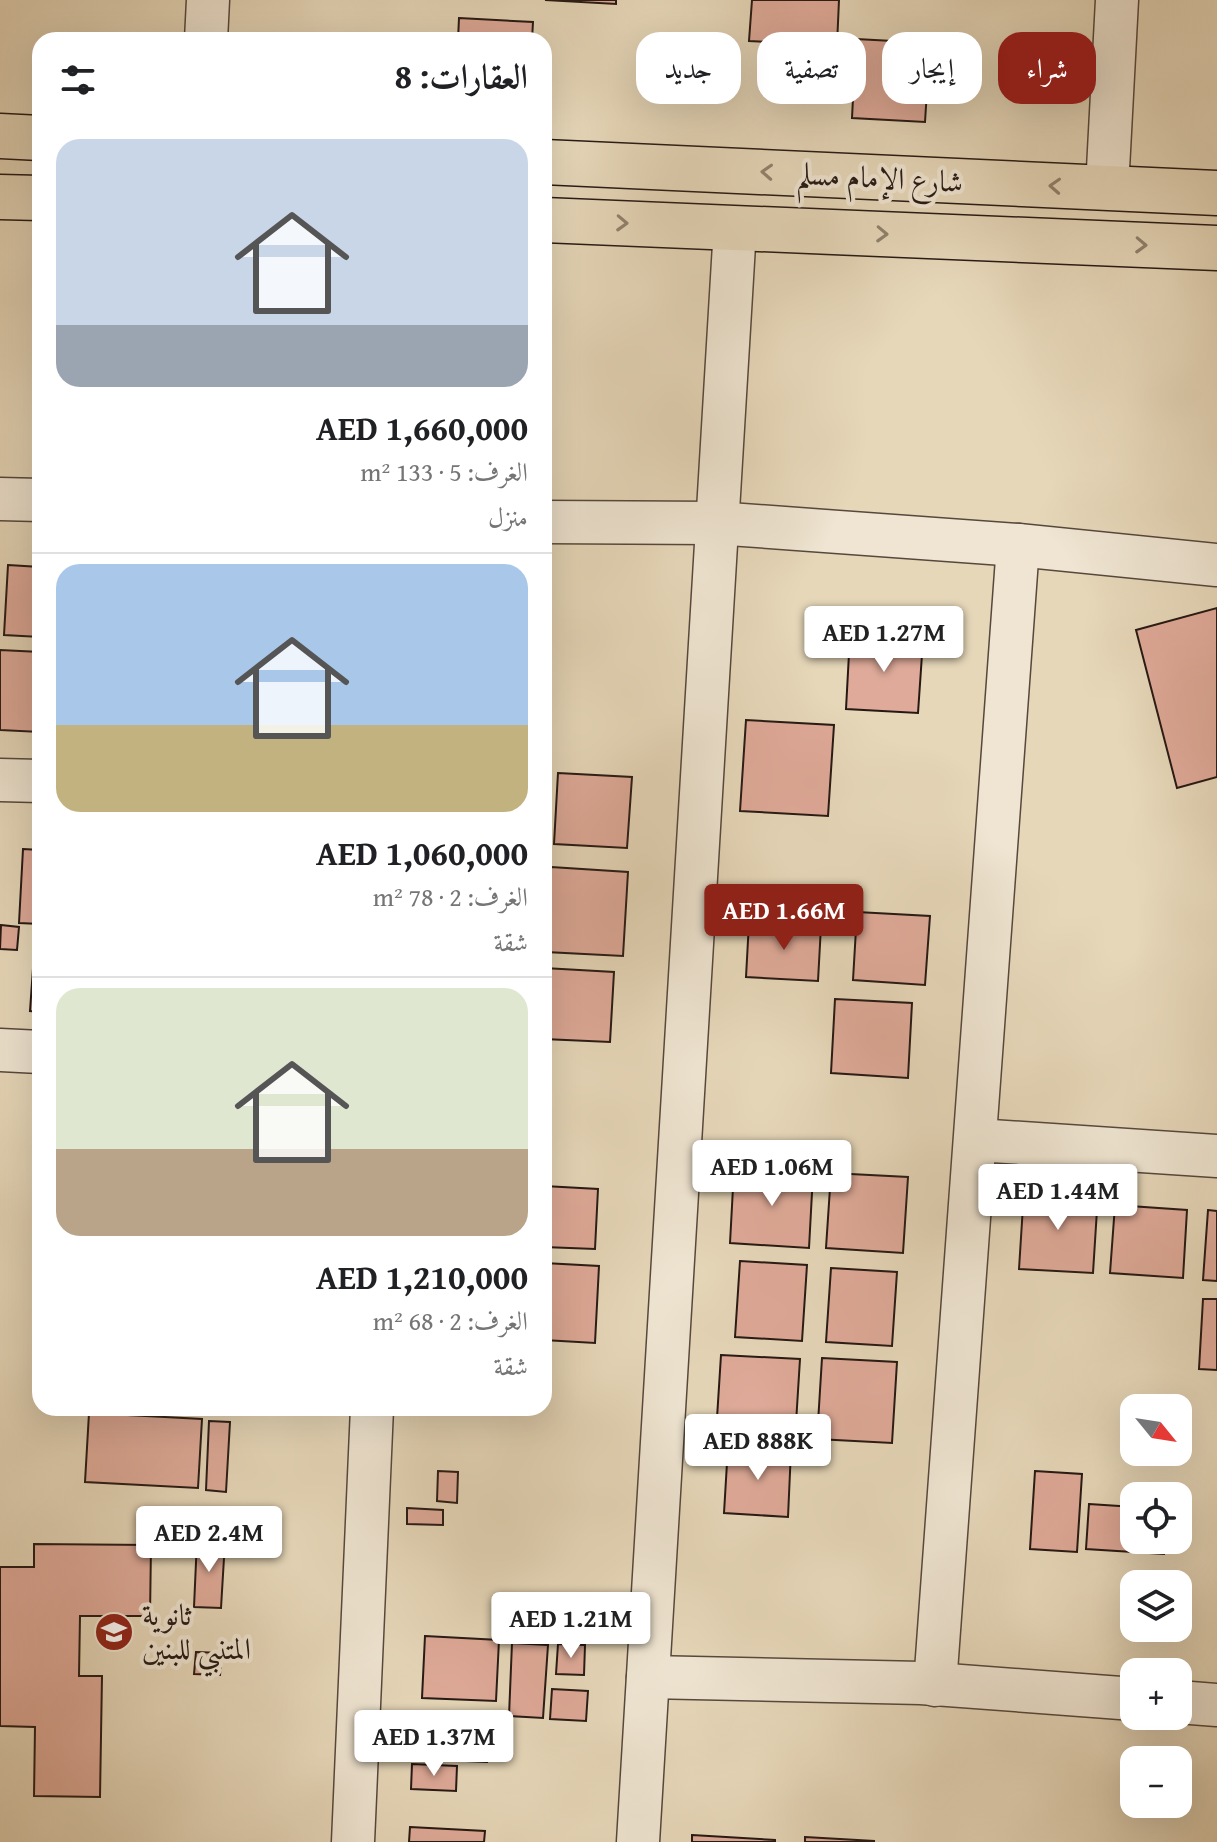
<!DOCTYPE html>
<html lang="ar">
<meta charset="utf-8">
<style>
:root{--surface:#fff;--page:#f2f2f2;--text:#202124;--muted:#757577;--line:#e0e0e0;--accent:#8f2418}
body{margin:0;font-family:"Gentium Book Plus",Amiri,serif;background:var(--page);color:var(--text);direction:rtl;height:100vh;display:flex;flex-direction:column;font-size:30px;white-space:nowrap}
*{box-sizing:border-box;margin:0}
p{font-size:26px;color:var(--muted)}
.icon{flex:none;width:44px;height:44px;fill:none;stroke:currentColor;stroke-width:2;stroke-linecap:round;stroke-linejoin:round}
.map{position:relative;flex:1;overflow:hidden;direction:ltr}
.side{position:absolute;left:32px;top:32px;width:520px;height:1384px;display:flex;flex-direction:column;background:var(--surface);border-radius:24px;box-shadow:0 8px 32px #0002;direction:rtl}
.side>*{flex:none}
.banner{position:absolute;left:576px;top:32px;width:520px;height:72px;direction:rtl;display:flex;gap:16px}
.needle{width:52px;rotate:120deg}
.fabs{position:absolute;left:1120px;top:1394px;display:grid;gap:16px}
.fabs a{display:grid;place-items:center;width:72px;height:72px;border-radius:16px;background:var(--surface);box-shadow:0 8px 32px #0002;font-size:40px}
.price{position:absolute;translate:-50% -68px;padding:0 18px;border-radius:8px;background:#fff;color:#222;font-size:26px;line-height:52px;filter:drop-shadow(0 2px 4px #0008)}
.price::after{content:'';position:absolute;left:50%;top:48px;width:24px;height:18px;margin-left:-12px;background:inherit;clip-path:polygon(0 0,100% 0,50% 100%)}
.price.selected{background:var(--accent);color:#fff}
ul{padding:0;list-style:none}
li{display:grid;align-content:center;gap:16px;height:424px;padding:0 24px}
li+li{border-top:2px solid var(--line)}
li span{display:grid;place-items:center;height:248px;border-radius:24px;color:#555}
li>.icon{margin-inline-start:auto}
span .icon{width:144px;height:144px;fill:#fffc;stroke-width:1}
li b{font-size:34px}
h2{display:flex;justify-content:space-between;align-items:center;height:96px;padding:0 24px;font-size:34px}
.chip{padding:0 28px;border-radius:24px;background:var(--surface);box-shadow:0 8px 32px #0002;font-size:28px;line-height:72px}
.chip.selected{background:var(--accent);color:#fff}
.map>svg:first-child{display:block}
.building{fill:#dfaa99;stroke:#261914;stroke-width:2}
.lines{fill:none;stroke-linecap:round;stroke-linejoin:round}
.minor-casing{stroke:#56483d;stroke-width:45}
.major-casing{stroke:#261914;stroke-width:47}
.minor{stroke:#efe5d2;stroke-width:42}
.major{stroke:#e6d7b9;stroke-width:44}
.oneway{stroke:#90826f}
.labels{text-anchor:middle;stroke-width:8;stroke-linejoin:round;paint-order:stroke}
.street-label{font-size:30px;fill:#261914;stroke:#efe5d2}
.poi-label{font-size:30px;fill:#261914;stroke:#efe5d2;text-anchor:start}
</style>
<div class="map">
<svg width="1217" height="1842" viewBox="0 0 1217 1842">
<rect width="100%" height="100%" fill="#e6d7b9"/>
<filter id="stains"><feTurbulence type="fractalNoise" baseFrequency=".0025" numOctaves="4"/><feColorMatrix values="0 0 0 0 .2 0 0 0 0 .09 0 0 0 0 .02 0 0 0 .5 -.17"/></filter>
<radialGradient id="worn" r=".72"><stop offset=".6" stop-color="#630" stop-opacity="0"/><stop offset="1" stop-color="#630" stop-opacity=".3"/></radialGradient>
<g class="building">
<polygon points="545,0 616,0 616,4"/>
<polygon points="752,0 839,0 837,45 749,41"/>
<polygon points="459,18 533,22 532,40 458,40"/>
<polygon points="856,39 930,43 925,122 852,118"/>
<polygon points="8,565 40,567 40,637 4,635"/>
<polygon points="1217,608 1217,777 1177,788 1136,630"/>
<polygon points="850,635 923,640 918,713 846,709"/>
<polygon points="0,650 40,652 40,732 0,730"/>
<polygon points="746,720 834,725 828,816 740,811"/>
<polygon points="558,773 632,777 627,848 554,844"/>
<polygon points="23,849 40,850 40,924 19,923"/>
<polygon points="551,867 628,872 623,956 546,952"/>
<polygon points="857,912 930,916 925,985 853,980"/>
<polygon points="749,922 821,926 818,981 746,977"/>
<polygon points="1,925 19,927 17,950 0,949"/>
<polygon points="35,940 40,941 40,1012 30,1011"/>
<polygon points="544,968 614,972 610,1042 544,1039"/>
<polygon points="835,999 912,1003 908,1078 831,1073"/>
<polygon points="734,1169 813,1174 809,1248 730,1243"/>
<polygon points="831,1173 908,1177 903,1253 826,1248"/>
<polygon points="544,1186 598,1189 595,1249 544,1247"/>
<polygon points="1024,1190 1098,1194 1093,1273 1019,1269"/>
<polygon points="1115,1205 1187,1210 1183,1278 1110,1273"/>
<polygon points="1208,1210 1217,1211 1217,1281 1203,1280"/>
<polygon points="740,1261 807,1265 802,1341 735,1337"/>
<polygon points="544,1263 599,1266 595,1343 544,1340"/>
<polygon points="831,1268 897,1272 892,1346 826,1342"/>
<polygon points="1203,1299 1217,1299 1217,1370 1199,1369"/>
<polygon points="721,1355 800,1359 796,1423 717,1418"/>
<polygon points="822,1358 897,1362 892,1443 817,1439"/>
<polygon points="89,1413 202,1419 198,1488 85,1482"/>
<polygon points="209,1421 230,1422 226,1492 206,1490"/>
<polygon points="728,1446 791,1450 788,1517 724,1513"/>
<polygon points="438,1471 458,1472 457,1503 437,1501"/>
<polygon points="1035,1471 1082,1474 1077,1552 1030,1549"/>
<polygon points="1089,1504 1134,1507 1134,1540 1165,1540 1164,1554 1086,1549"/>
<polygon points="407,1508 443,1510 443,1525 407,1524"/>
<polygon points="197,1540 225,1541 221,1608 194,1607"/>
<polygon points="34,1544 151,1545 150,1616 80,1616 79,1676 102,1676 100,1797 34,1796 35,1727 0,1726 0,1567 34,1567"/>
<polygon points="425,1636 499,1640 496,1701 422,1698"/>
<polygon points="512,1643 548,1645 543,1718 509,1716"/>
<polygon points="558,1644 585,1645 584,1675 556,1674"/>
<polygon points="196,1652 222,1653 220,1675 194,1674"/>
<polygon points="552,1689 588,1691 586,1721 550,1719"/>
<polygon points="400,1720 489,1724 487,1762 398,1758"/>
<polygon points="412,1764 457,1766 456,1791 411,1789"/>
<polygon points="410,1827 485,1831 484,1842 409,1842"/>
<polygon points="692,1835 775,1840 775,1842 692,1842"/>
<polygon points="805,1837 874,1841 874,1842 805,1842"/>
</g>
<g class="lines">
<g class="minor-casing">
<g id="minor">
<polyline points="206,40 208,0"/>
<polyline points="1107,188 1117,0"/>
<polyline points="0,499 40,500"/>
<polyline points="544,522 715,523 1018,545 1217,565"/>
<polyline points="0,780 40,781"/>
<polyline points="0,1050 40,1052"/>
<polyline points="976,1140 1217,1156"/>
<polyline points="648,1677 921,1683 1134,1699"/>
<polyline points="935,1685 1018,545"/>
<polyline points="1178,1702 1217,1705"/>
<polyline points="353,1842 372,1408"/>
<polyline points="638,1842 735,228"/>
</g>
</g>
<g class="major-casing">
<g id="major">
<polyline points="0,136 40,138"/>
<polyline points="544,162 1217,193"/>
<polyline points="0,197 40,198"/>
<polyline points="544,220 1217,248"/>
</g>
</g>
<use href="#minor" class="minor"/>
<use href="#major" class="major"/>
</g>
<defs><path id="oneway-chevron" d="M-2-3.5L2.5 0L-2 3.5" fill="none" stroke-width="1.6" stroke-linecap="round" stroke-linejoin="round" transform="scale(2)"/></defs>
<g class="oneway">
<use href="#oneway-chevron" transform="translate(767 172) rotate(-177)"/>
<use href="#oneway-chevron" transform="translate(1055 186) rotate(-177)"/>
<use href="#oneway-chevron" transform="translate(622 223) rotate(2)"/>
<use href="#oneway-chevron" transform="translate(882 234) rotate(2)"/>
<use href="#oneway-chevron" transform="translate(1141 245) rotate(2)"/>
</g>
<defs>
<g id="school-disc" transform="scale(2)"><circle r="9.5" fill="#8f2418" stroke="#efe5d2"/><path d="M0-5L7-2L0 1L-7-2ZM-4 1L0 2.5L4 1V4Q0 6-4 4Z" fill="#fff"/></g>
</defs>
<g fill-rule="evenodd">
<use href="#school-disc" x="114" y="1632"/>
</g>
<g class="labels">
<g class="street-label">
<text transform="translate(880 178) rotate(3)" y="10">شارع الإمام مسلم</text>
</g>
<g class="poi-label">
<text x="142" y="1625">ثانوية<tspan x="142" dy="34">المتنبي للبنين</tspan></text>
</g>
</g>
<rect width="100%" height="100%" filter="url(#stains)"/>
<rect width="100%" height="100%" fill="url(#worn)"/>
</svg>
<div class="fabs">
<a><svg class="needle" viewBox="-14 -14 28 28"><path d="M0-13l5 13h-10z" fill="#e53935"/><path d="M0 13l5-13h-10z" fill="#757577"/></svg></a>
<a><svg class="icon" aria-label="locate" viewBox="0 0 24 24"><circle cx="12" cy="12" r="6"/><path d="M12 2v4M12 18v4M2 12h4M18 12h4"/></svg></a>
<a><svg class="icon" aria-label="layers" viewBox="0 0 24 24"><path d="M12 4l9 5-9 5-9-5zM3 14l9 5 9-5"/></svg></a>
<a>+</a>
<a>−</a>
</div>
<b class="price" style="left:884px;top:674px">AED 1.27M</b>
<b class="price selected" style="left:784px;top:952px">AED 1.66M</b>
<b class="price" style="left:772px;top:1208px">AED 1.06M</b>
<b class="price" style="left:1058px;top:1232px">AED 1.44M</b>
<b class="price" style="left:758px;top:1482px">AED 888K</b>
<b class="price" style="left:209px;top:1574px">AED 2.4M</b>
<b class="price" style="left:571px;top:1660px">AED 1.21M</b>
<b class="price" style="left:434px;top:1778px">AED 1.37M</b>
<div class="banner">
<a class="chip selected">شراء</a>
<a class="chip">إيجار</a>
<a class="chip">تصفية</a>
<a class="chip">جديد</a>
</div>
<section class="side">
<h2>العقارات: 8<svg class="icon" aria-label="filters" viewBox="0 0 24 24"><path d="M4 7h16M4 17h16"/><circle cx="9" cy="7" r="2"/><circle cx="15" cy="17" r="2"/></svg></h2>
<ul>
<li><span style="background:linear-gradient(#c9d6e8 75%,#9aa5b1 0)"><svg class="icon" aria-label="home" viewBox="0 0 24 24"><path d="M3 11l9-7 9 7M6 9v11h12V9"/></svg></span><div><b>AED 1,660,000</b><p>الغرف: 5 · 133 m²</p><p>منزل</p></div></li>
<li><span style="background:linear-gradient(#a9c7e8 65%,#c2b280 0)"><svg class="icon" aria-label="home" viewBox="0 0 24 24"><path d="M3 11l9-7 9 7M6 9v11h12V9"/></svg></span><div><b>AED 1,060,000</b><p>الغرف: 2 · 78 m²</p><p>شقة</p></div></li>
<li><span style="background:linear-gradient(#dfe7d0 65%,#b9a48a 0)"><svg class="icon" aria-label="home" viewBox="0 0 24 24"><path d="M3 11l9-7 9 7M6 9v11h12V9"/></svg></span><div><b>AED 1,210,000</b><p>الغرف: 2 · 68 m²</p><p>شقة</p></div></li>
</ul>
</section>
</div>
